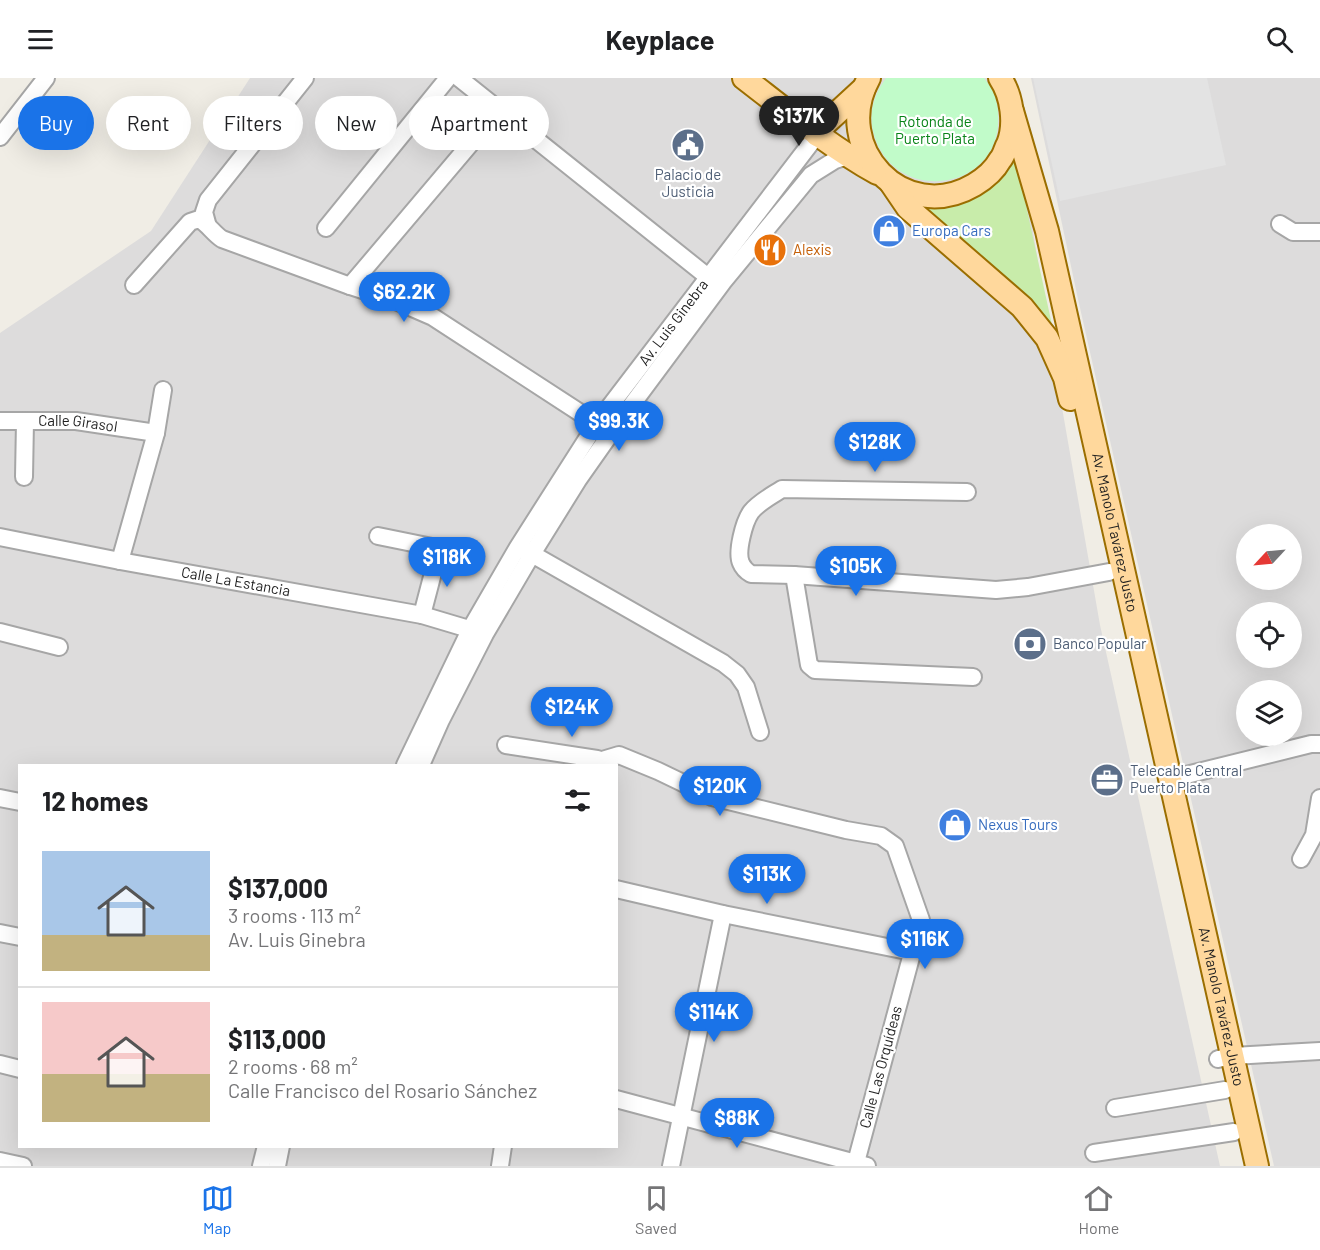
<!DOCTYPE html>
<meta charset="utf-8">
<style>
:root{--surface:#fff;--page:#f6f6f6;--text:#202124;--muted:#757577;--line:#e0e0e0;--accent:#1a73e8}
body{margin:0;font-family:Barlow,sans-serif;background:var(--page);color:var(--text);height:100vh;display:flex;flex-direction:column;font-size:22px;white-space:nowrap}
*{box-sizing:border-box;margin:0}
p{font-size:20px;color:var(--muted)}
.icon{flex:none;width:33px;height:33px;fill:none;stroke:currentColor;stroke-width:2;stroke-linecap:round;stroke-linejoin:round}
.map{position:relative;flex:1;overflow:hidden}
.panel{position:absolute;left:18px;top:686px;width:600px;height:384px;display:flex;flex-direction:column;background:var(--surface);border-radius:0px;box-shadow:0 6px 24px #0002}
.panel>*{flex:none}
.banner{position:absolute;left:18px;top:18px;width:600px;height:54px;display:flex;gap:12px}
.needle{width:39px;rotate:244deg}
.fabs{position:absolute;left:1236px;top:446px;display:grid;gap:12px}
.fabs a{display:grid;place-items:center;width:66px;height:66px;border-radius:50%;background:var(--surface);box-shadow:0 6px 24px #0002;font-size:30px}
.price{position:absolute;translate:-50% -51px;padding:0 14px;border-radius:21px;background:var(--accent);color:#fff;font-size:20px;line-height:39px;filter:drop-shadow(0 2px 3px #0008)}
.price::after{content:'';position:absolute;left:50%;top:36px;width:18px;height:14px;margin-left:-9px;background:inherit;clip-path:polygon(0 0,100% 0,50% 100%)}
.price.on{background:#222;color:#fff}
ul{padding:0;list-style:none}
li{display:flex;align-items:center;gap:18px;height:150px;padding:0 24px}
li+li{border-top:2px solid var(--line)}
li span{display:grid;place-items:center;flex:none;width:168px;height:120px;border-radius:0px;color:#555}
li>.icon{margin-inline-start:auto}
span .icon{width:72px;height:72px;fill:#fffc;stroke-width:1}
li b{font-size:26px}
h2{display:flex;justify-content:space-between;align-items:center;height:72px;padding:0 24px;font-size:26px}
.chip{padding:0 21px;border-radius:27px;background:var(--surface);box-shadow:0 6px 24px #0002;font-size:21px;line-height:54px}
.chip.on{background:var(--accent);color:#fff}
header{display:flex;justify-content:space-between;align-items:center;height:78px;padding:0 24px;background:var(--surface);font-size:27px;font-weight:700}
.tab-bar{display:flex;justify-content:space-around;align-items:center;height:84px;border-top:2px solid var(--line);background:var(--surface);font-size:16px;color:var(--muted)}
.tab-bar a{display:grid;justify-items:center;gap:3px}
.tab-bar .on{color:var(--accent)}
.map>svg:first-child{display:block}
.residential{fill:#dddcdc;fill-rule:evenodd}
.grass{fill:#c8ecaa}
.park{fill:#c1fbc9}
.parking{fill:#e3e3e3}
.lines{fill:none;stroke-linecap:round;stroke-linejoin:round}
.minor-casing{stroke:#a6a6a6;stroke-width:20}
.major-casing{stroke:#9b6e00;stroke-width:26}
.minor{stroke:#fff;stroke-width:16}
.major{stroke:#ffd89c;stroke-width:22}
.labels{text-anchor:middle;stroke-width:4.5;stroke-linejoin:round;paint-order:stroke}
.park-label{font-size:15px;fill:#088317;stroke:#fff}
.service-label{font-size:15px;fill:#4e5e75;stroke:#fff;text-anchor:start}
.shop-label{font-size:15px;fill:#366cbe;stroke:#fff;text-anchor:start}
.food-label{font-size:15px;fill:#c56008;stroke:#fff;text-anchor:start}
.street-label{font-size:15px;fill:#1f1f1f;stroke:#fff}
</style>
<header><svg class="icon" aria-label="menu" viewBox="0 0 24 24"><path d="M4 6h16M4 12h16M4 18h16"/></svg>Keyplace<svg class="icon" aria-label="search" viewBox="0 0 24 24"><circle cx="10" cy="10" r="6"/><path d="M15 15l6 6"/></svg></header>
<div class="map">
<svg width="1320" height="1088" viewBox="0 0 1320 1088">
<rect width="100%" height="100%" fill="#f0ede5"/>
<g class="residential">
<path d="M250,0H1008L1057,301L1100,547L1220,1088H0V255L151,153ZM20,687H616V1068H20Z"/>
<path d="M1031,0H1320V1088H1274L1078,221ZM1246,456H1292V501H1246ZM1246,534H1292V579H1246ZM1246,612H1292V657H1246Z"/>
</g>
<polygon class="grass" points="1015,77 1054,256 914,126"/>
<path class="park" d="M886,0H984C988,5 992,10 994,16C998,26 999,37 998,48C992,112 902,124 877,65C867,41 871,21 886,0Z"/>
<polygon class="parking" points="1033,0 1207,0 1226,87 1060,123"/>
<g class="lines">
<g class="minor-casing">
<g id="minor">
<polyline points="459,0 708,199"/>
<polyline points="0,59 46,0"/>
<polyline points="207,145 204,134 208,122 305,0"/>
<polyline points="1280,146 1293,154 1320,154"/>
<polyline points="326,150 448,0"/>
<path d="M134,207L190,144L199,141C208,146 213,155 222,161L350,208L396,223L433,239L605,351"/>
<polyline points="350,208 499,32"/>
<path id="s1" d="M0,343H76L156,355"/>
<polyline points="24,399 25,343"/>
<path d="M967,414L782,411C771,418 759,424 751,434C744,444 736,474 741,485C743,490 746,493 751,496L794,497L996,512L1028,509L1109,494"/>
<polyline points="378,458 437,470 439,472 422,537"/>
<path id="s2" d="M0,459L120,483L422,537L479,554"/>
<polyline points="525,472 723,585 737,596 746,609 760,654"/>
<polyline points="120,483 156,355 163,312"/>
<polyline points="794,497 809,587 815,592 973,599"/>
<polyline points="0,554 59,569"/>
<polyline points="506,667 597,681 599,687"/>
<polyline points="599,683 619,677 658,693 712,719 846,752 881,758 895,768 921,842 855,1088"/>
<path id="s3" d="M405,687L471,550L518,469L597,345L817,57"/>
<polyline points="421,687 441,642 485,556 532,476 578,402 616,348 723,204 811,97 835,82 848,78"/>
<polyline points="1170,701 1311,666 1320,666"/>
<polyline points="0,720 20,724"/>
<polyline points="1301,781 1314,757 1320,720"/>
<polyline points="616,811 723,836 912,874"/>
<polyline points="0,855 20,859"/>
<polyline points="1218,981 1233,978 1320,973"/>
<polyline points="0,986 20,991"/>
<polyline points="616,1021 867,1088"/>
<polyline points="1115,1030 1225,1012"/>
<polyline points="1094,1075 1234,1054"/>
<polyline points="0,1083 23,1088"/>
<polyline points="261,1088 266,1068"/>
<polyline points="277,1088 281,1068"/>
<polyline points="500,1088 503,1068"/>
<polyline points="671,1088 723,836"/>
</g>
</g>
<g class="major-casing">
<g id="major">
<path d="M744,0C788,34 829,68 877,95"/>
<path d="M869,0C830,70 904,148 974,107C984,101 994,93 1000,82C1004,78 1005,71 1008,66C1016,46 1012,18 1000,0"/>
<path id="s4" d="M1012,33L1047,153L1257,1088"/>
<polyline points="817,57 826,45 864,10"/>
<polyline points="891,105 908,130 1022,229 1047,260 1065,300 1070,321"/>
</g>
</g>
<use href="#minor" class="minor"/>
<use href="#major" class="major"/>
</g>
<defs>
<g id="civic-disc" transform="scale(1.725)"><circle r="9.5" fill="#5c6f8a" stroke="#fff"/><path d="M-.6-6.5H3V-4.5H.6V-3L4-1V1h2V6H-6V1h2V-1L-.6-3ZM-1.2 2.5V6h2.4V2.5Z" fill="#fff"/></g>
<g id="shop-disc" transform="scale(1.725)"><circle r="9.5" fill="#3f7fe0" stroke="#fff"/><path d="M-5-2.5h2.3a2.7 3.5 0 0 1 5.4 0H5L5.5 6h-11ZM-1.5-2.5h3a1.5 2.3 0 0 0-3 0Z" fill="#fff"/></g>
<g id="restaurant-disc" transform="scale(1.725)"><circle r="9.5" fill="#e8710a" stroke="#fff"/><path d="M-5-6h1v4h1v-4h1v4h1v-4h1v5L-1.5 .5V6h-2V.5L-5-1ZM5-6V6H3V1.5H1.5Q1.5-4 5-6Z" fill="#fff"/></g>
<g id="bank-disc" transform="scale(1.725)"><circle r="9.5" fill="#5c6f8a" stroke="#fff"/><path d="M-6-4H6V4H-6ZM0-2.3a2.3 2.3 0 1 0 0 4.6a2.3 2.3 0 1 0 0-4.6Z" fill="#fff"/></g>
<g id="office-disc" transform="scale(1.725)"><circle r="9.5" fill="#5c6f8a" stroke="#fff"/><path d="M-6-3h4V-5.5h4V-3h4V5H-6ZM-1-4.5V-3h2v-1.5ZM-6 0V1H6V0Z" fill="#fff"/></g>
</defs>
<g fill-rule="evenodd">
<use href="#civic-disc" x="688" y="67"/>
<use href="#shop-disc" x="889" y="153"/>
<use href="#restaurant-disc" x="770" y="172"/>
<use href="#bank-disc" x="1030" y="566"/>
<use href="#office-disc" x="1107" y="702"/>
<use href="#shop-disc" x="955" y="747"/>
</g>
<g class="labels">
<g class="park-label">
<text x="935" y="49">Rotonda de<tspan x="935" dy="17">Puerto Plata</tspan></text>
</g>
<g class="service-label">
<text x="688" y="102" text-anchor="middle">Palacio de<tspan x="688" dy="17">Justicia</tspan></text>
<text x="1053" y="571">Banco Popular</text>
<text x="1130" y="698">Telecable Central<tspan x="1130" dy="17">Puerto Plata</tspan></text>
</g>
<g class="shop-label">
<text x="912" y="158">Europa Cars</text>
<text x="978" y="752">Nexus Tours</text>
</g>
<g class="food-label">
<text x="793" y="177">Alexis</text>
</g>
<g class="street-label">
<text dy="5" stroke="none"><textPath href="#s3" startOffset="519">Av. Luis Ginebra</textPath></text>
<text dy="5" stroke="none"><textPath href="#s1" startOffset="78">Calle Girasol</textPath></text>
<text dy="5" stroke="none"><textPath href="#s4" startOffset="434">Av. Manolo Tavárez Justo</textPath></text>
<text dy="5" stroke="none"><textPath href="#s2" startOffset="240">Calle La Estancia</textPath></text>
<text dy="5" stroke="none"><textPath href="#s4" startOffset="920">Av. Manolo Tavárez Justo</textPath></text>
<text transform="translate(881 989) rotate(-75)" y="5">Calle Las Orquídeas</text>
</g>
</g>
</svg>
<div class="fabs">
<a><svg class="needle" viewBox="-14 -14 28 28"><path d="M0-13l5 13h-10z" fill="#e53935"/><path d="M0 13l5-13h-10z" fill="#757577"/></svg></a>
<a><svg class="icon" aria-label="locate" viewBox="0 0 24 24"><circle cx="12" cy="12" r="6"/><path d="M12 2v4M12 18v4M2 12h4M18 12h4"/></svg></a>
<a><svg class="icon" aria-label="layers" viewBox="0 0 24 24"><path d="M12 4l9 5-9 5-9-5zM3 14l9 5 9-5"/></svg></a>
</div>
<b class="price on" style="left:799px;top:69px">$137K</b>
<b class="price" style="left:404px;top:245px">$62.2K</b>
<b class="price" style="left:619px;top:374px">$99.3K</b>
<b class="price" style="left:875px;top:395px">$128K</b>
<b class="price" style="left:447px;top:510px">$118K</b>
<b class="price" style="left:856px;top:519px">$105K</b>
<b class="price" style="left:572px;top:660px">$124K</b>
<b class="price" style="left:720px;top:739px">$120K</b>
<b class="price" style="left:767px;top:827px">$113K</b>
<b class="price" style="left:925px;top:892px">$116K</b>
<b class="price" style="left:714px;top:965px">$114K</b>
<b class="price" style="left:737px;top:1071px">$88K</b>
<div class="banner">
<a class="chip on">Buy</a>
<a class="chip">Rent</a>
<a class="chip">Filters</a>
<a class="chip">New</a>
<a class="chip">Apartment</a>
</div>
<section class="panel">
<h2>12 homes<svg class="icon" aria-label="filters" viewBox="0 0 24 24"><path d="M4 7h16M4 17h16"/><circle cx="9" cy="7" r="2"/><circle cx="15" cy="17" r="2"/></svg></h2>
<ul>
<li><span style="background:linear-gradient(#a9c7e8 70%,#c2b280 0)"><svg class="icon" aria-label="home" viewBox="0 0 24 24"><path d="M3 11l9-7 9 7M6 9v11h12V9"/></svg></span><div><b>$137,000</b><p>3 rooms · 113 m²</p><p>Av. Luis Ginebra</p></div></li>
<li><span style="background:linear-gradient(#f6c9c9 60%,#c2b280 0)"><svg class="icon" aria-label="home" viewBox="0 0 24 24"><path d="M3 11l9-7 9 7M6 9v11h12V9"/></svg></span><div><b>$113,000</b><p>2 rooms · 68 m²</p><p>Calle Francisco del Rosario Sánchez</p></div></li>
</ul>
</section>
</div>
<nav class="tab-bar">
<a class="on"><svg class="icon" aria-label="map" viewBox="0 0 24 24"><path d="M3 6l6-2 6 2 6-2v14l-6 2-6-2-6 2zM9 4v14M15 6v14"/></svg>Map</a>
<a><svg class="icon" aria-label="saved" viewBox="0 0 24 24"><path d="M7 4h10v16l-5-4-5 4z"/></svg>Saved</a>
<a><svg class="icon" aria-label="home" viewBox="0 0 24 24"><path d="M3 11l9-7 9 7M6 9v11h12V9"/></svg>Home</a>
</nav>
